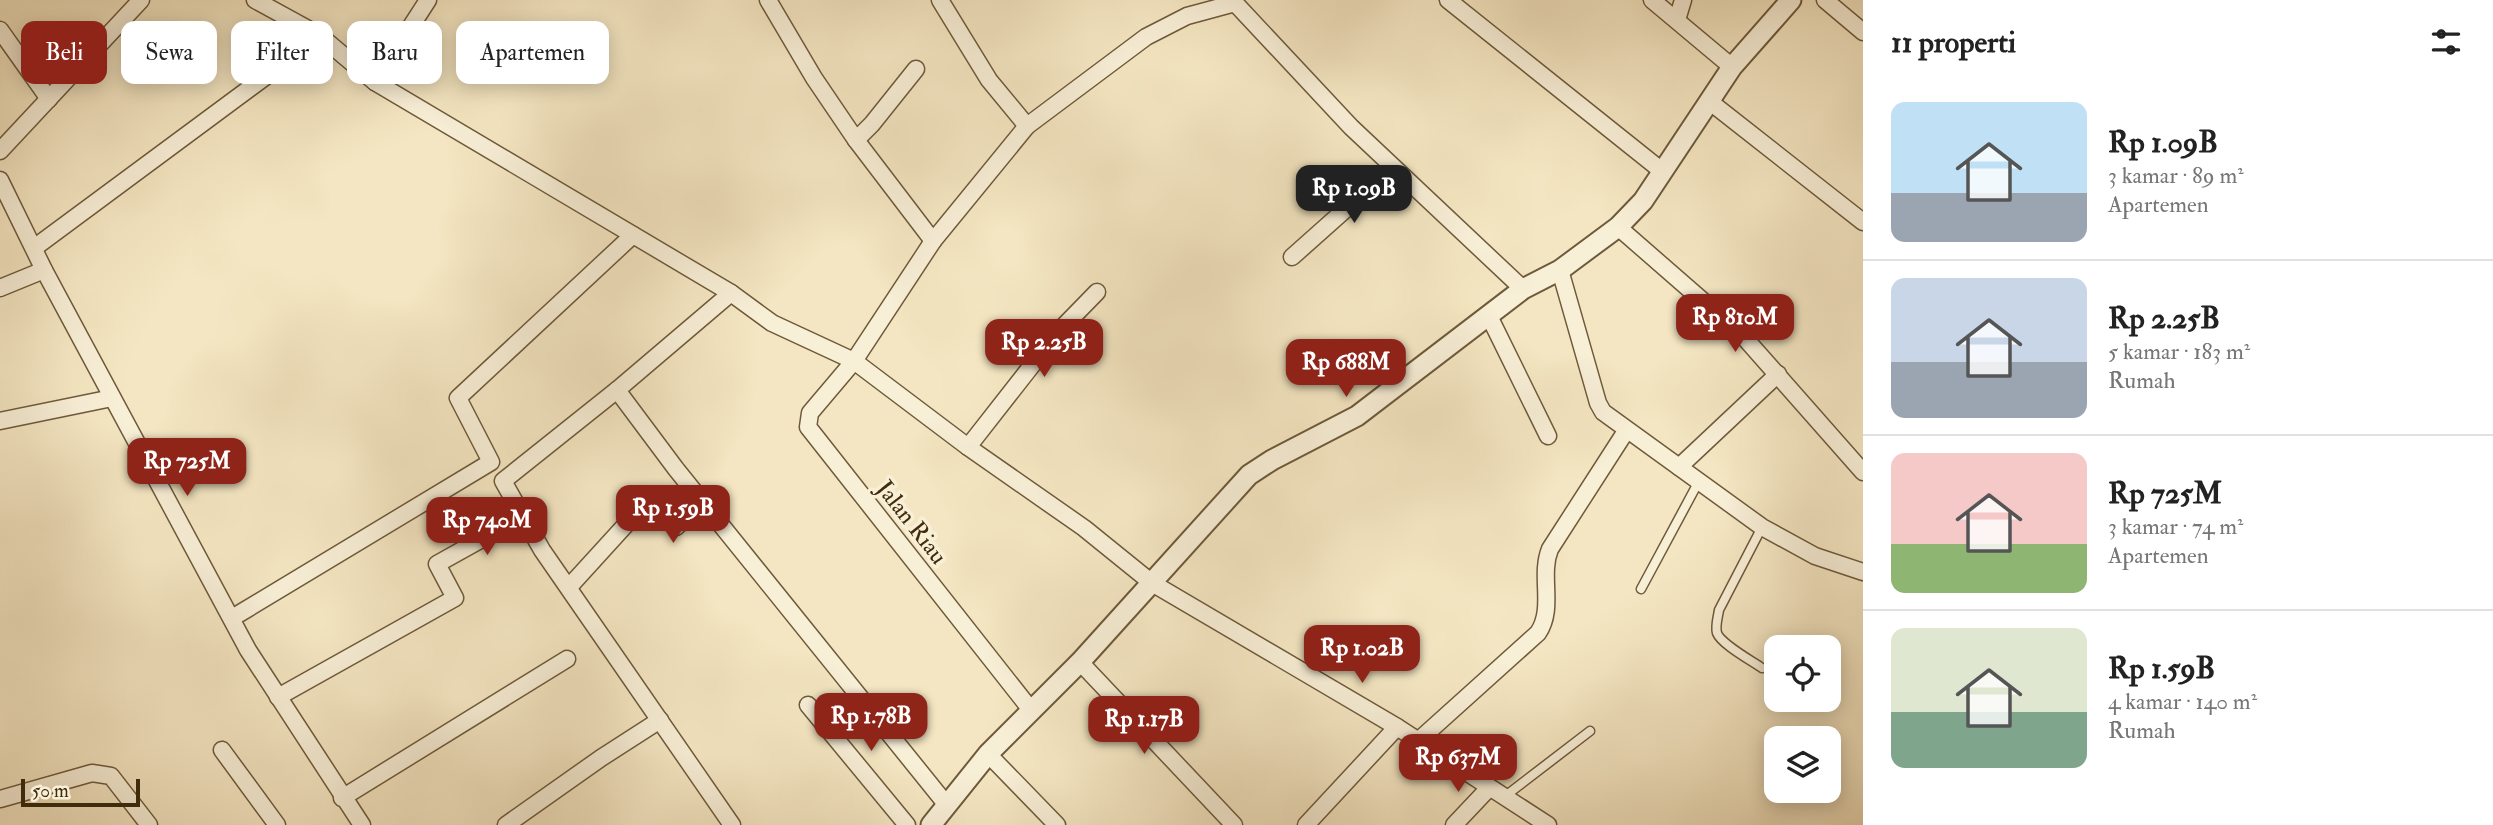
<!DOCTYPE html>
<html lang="id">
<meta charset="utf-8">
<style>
:root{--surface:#fff;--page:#f6f6f6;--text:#222;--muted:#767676;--line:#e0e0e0;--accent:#8f2418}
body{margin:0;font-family:"IM FELL Double Pica",serif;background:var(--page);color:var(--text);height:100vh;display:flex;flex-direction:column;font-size:26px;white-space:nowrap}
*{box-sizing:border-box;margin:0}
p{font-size:23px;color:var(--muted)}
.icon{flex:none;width:38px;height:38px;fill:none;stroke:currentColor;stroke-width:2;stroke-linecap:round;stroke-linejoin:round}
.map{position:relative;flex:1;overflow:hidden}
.drawer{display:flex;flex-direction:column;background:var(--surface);width:630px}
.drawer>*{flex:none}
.guide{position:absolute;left:21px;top:21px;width:665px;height:63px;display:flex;gap:14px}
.fabs{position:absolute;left:1764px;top:635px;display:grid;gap:14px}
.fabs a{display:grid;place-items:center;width:77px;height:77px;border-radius:14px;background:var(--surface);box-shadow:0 4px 18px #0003;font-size:35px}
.scale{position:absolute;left:21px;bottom:18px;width:119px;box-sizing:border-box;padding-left:7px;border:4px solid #412b0d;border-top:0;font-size:19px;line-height:24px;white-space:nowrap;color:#412b0d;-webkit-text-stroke:5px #f8efd7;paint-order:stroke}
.price{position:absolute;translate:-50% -60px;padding:0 16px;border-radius:14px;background:var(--accent);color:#fff;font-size:23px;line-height:46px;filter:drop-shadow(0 2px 4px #0008)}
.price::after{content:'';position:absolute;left:50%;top:42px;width:21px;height:16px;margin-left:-10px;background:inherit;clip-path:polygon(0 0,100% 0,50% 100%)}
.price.selected{background:#222;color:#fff}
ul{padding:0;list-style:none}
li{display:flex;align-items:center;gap:21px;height:175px;padding:0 28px}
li+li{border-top:2px solid var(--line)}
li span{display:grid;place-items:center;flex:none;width:196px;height:140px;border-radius:14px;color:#555}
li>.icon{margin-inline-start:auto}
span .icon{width:84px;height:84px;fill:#fffc;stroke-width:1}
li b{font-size:30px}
h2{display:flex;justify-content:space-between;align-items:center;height:84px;padding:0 28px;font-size:30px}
.tag{padding:0 24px;border-radius:14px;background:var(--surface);box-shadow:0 4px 18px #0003;font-size:24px;line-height:63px}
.tag.selected{background:var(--accent);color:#fff}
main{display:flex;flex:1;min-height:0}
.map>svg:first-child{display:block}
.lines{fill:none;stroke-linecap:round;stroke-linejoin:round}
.service-casing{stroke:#6e5a3a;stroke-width:11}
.minor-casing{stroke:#6e5a3a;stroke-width:19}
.tertiary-casing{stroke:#6e5a3a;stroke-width:23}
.service{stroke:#f8efd7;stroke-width:8}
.minor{stroke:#f8efd7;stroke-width:16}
.tertiary{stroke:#f8efd7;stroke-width:19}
.labels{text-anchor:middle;stroke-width:7;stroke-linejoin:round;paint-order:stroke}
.street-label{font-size:24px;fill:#412b0d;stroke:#f8efd7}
</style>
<main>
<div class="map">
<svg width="1863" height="825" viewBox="0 0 1863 825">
<rect width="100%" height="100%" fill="#f4e6c2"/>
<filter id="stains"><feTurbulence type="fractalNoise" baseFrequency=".00286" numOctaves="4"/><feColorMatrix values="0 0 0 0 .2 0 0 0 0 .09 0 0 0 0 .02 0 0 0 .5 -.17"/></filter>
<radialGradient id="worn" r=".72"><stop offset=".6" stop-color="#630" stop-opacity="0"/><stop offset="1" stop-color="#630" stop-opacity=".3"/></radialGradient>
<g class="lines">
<g class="service-casing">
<g id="service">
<polyline points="1641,589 1699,481"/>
<path d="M1762,668C1752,661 1721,644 1717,633C1715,626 1718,617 1719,610L1762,527"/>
<polyline points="1504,797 1590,731"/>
</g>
</g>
<g class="minor-casing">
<g id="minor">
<polyline points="255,0 319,35 375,82 731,293 772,323 854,361 968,447 1084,528 1152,583 1397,727 1548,825"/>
<polyline points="768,0 814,78 856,140 933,241"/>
<polyline points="940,0 989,80 1027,126"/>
<polyline points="1448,0 1662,171"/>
<polyline points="1652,0 1732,67"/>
<polyline points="1825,0 1863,32"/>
<polyline points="1677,20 1683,0"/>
<polyline points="0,30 49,99"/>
<polyline points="375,82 428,0"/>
<polyline points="1709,101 1863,222"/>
<polyline points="856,140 872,124 916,69"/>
<polyline points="0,151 141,0"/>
<polyline points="0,180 44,270 248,650 362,825"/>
<polyline points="1618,227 1743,336 1863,472"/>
<polyline points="34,248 269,74 319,35"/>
<polyline points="1292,257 1393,167"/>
<polyline points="1560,270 1598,403 1603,412 1762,527 1815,556 1863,572"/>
<polyline points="0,288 44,270"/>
<polyline points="731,293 617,390 503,481 542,550 732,825"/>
<polyline points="1489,316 1548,436"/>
<polyline points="617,390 676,469 946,804"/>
<polyline points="0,421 112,398"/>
<polyline points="968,447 1058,332 1097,292"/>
<polyline points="1679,467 1778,374"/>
<polyline points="569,587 651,497 676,527 703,503"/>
<polyline points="232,618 491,462 458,398 633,235"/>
<polyline points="1080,662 1234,825"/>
<polyline points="278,697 455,598 437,564 523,516"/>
<polyline points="808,705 907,825"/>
<polyline points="1031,710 812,432 808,427 810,413 854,361 933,241 1027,126 1146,37 1187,16 1235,3 1351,127 1523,289"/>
<path d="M1418,741L1538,633C1555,608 1539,576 1550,549L1626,431"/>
<polyline points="222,750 277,825"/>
<polyline points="988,754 1057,825"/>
<polyline points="342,798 567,659"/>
<polyline points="0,799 92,773 111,776 149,825"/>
<polyline points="506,825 601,758 660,720"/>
<polyline points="1306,825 1397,727"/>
<polyline points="1454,825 1489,788"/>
</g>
</g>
<g class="tertiary-casing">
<polyline id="tertiary" points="931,825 988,754 1080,662 1249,475 1272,460 1357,416 1523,289 1560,270 1618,227 1643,201 1732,67 1791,0"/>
</g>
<use href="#service" class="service"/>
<use href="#minor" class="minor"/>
<use href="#tertiary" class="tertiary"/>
</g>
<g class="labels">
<g class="street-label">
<text transform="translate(912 522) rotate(52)" y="8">Jalan Riau</text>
</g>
</g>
<rect width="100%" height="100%" filter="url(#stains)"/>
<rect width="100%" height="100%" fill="url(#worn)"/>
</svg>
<div class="fabs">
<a><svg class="icon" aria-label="locate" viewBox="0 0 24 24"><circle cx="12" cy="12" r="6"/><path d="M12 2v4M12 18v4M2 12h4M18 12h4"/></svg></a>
<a><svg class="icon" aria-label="layers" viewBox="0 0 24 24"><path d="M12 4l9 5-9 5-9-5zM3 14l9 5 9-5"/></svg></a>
</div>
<div class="scale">50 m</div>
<b class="price selected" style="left:1354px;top:225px">Rp 1.09B</b>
<b class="price" style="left:1735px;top:354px">Rp 810M</b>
<b class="price" style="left:1044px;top:379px">Rp 2.25B</b>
<b class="price" style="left:1346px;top:399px">Rp 688M</b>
<b class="price" style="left:187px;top:498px">Rp 725M</b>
<b class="price" style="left:673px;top:545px">Rp 1.59B</b>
<b class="price" style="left:487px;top:557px">Rp 740M</b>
<b class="price" style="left:1362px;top:685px">Rp 1.02B</b>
<b class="price" style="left:871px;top:753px">Rp 1.78B</b>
<b class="price" style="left:1144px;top:756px">Rp 1.17B</b>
<b class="price" style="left:1458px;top:794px">Rp 637M</b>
<div class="guide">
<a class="tag selected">Beli</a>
<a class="tag">Sewa</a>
<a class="tag">Filter</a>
<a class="tag">Baru</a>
<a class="tag">Apartemen</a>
</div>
</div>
<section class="drawer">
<h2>11 properti<svg class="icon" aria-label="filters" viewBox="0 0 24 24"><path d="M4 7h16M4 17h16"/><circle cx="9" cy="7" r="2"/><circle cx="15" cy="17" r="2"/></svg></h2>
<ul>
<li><span style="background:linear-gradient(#bfe0f5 65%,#9aa5b1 0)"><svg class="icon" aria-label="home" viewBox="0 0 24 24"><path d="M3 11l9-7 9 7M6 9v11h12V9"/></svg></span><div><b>Rp 1.09B</b><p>3 kamar · 89 m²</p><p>Apartemen</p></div></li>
<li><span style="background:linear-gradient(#c9d6e8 60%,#9aa5b1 0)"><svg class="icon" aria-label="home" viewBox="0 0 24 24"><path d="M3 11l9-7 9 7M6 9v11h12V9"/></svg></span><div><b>Rp 2.25B</b><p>5 kamar · 183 m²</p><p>Rumah</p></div></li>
<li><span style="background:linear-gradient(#f6c9c9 65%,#8fb573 0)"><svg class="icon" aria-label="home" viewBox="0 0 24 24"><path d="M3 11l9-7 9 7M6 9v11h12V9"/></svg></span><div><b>Rp 725M</b><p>3 kamar · 74 m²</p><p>Apartemen</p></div></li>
<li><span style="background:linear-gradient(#dfe7d0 60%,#7fa58c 0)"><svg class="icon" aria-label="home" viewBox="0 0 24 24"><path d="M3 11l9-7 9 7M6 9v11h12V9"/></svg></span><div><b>Rp 1.59B</b><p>4 kamar · 140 m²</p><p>Rumah</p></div></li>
</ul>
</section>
</main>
